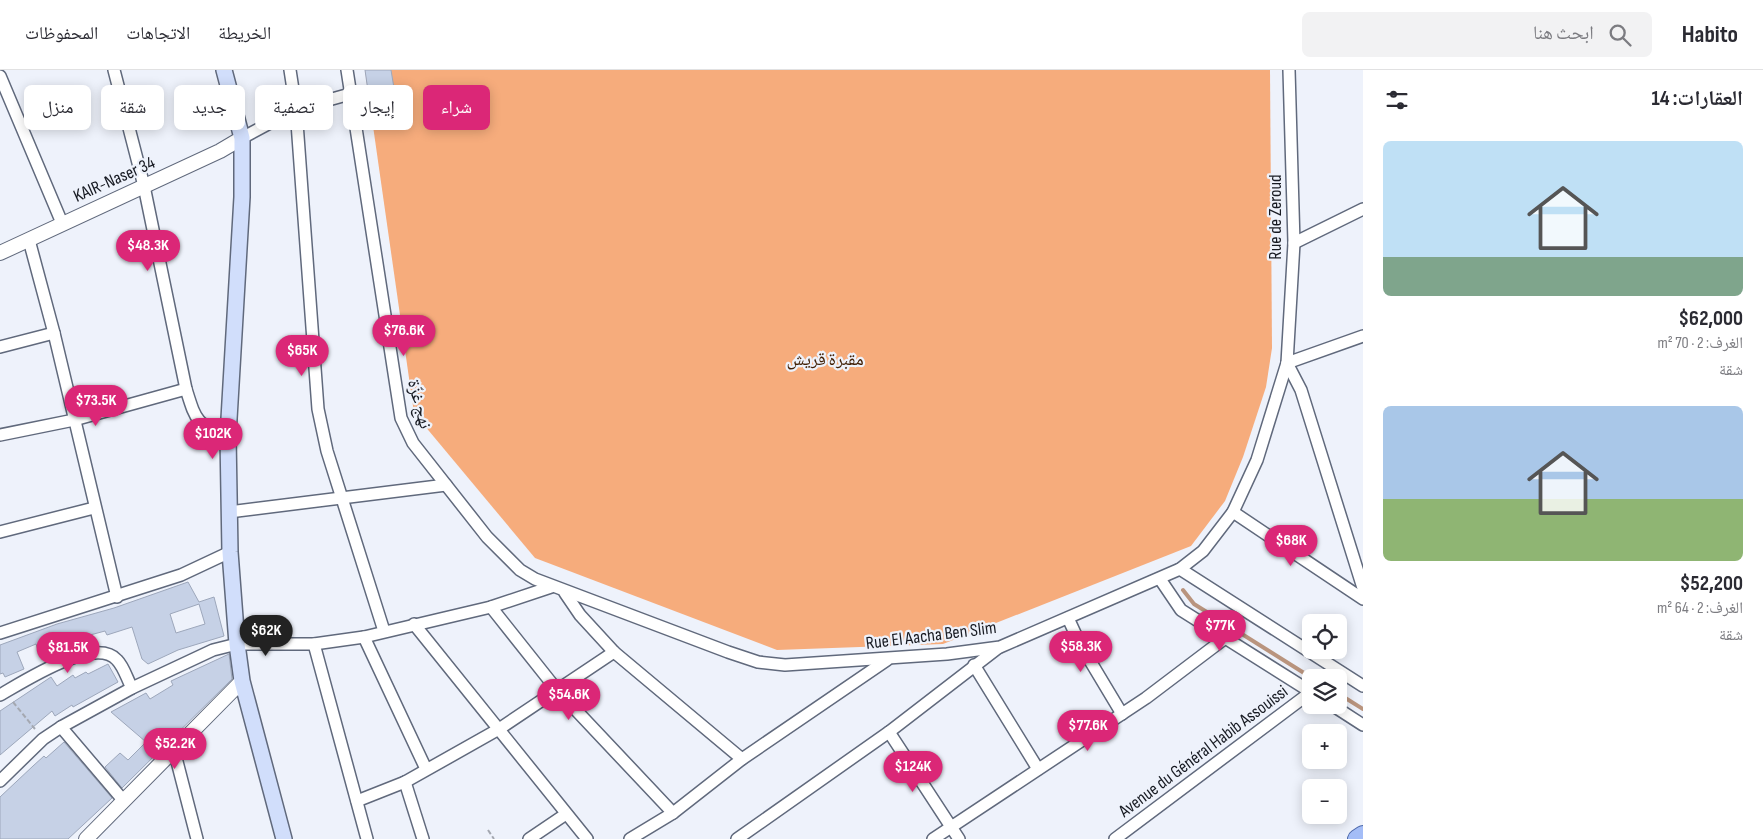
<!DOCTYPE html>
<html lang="ar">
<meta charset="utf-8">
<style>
:root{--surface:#fff;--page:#f2f2f3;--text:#2b2b33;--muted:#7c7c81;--line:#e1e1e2;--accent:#db2777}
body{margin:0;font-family:"Sofia Sans Condensed","Noto Naskh Arabic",sans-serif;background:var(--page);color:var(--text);direction:rtl;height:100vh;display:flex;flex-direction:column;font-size:19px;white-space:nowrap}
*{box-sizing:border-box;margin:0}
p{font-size:16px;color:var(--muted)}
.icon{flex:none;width:28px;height:28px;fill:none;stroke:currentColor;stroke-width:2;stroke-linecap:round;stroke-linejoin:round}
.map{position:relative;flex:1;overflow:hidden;direction:ltr}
.drawer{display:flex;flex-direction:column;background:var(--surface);width:400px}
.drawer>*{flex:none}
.hud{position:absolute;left:15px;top:15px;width:475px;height:45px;direction:rtl;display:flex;gap:10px}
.tools{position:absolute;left:1302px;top:544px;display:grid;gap:10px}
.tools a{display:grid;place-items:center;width:45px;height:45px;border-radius:8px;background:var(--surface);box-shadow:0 2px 12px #0003;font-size:25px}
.price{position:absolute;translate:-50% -42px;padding:0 11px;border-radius:18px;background:var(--accent);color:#fff;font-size:16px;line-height:32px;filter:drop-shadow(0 1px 2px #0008)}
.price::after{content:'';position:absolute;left:50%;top:30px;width:15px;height:11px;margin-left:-8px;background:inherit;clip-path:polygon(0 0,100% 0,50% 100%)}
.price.current{background:#222;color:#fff}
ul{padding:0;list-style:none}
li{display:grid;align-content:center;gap:10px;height:265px;padding:0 20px}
li span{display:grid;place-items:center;height:155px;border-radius:8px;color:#555}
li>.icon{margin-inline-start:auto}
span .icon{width:90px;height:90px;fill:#fffc;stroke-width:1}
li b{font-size:21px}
h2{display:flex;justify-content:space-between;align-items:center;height:60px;padding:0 20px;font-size:21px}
.tag{padding:0 18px;border-radius:8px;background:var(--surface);box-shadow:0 2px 12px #0003;font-size:18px;line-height:45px}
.tag.current{background:var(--accent);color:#fff}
header{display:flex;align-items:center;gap:30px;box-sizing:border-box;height:70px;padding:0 25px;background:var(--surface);border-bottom:1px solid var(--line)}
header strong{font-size:24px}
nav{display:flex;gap:28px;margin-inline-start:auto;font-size:18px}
.search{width:350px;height:45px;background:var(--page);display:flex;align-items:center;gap:12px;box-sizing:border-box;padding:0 18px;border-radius:8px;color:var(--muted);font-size:19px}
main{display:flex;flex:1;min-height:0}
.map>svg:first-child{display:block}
.green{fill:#f6ac7c}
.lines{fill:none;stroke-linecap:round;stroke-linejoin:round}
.stream{stroke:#b9947e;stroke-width:4}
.building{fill:#c6d1e6;stroke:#9da7bb;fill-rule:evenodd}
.minor-casing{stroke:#60697c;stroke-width:14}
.tertiary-casing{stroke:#60697c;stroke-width:16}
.secondary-casing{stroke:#60697c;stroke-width:18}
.primary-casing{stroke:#4b67a9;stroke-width:20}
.path{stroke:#a4a8b1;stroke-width:2;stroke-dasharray:5 2.5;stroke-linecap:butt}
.minor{stroke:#fff;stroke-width:11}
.tertiary{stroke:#fff;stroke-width:14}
.secondary{stroke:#d1defb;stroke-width:15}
.primary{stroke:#a4bdf7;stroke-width:18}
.labels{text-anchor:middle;stroke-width:4.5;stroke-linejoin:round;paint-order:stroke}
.street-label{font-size:18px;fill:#171a22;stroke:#eef2fb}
.park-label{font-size:18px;fill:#412006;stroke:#eef2fb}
</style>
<header>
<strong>Habito</strong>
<div class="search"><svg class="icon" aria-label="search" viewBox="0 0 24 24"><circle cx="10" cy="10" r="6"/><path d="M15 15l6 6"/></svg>ابحث هنا</div>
<nav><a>الخريطة</a><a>الاتجاهات</a><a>المحفوظات</a></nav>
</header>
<main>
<section class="drawer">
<h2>العقارات: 14<svg class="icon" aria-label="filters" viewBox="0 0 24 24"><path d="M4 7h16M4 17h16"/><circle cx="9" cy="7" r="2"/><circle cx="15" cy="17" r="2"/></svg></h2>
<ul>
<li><span style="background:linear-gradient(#bfe0f5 75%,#7fa58c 0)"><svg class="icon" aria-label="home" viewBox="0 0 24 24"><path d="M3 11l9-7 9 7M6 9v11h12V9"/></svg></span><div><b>$62,000</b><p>الغرف: 2 · 70 m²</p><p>شقة</p></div></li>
<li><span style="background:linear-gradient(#a9c7e8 60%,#8fb573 0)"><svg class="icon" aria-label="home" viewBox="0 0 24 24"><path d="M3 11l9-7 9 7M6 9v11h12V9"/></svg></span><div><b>$52,200</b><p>الغرف: 2 · 64 m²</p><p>شقة</p></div></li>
</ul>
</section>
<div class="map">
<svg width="1363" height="769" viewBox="0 0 1363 769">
<rect width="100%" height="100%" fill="#eef2fb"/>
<polygon class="green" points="365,0 1270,0 1272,278 1266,317 1243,387 1225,431 1191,476 943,574 777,580 535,488 414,343"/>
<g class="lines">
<g class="stream">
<polyline points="1183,520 1194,534 1312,608"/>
<polyline points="1339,624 1363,639"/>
</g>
</g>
<g class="building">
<polygon points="365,0 391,0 394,18 368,21"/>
<path d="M188,512L199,532L214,527L224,566L178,580L148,594L142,589L132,557L107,565L105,561L64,572L65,574L39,583L36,574L17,582L24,599L5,607L3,603L0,604V575L57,554L114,538ZM199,534L205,554L176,563L170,544Z"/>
<polygon points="229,584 232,609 122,718 105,697 120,683 128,690 146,672 111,642 146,623 150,629 173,615 171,611"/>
<polygon points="108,594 118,612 73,637 72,635 55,646 52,641 0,685 0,641 51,607 57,616 73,605 75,608 86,602 88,604"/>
<polygon points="64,672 112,728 68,769 0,769 0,727 33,696 44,686 46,688"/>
</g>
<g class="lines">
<g class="minor-casing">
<g id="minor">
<path d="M114,0L144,116L186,319C196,351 196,354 228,366"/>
<polyline points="347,0 396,316 401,348 413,373 487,467 520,500 535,509 728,582 758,592 785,595 947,584 1000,577 1180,499 1203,481 1233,442 1257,390 1287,293 1294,173 1289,0"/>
<polyline points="0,6 62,153"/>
<polyline points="350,24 296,39 318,339 327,381 384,561"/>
<polyline points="242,68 296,39 290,0"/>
<polyline points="29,170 54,263 117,527"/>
<polyline points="1294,173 1363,139"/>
<polyline points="0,277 54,263"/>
<polyline points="1287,293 1301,320 1363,518"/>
<polyline points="1287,293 1363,266"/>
<polyline points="0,365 74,350 186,319"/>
<polyline points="229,442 446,415"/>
<polyline points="1233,442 1363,529"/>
<polyline points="0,462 94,438"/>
<polyline points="1180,499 1363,616"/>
<polyline points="565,523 580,545 614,582 742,689"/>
<polyline points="491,537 557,620 673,743"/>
<polyline points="1068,548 1080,574 1122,644"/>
<polyline points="414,554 587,769"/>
<polyline points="0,563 181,505 230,482"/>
<polyline points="364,567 426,699"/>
<polyline points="314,574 367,769"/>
<polyline points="974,595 1038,699"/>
<path d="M0,625C23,612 95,565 117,590C124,597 127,609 132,618"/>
<polyline points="1332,635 1363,655"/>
<polyline points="61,657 123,730"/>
<polyline points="889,662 959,769"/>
<polyline points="174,680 197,769"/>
<polyline points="0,711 43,669 61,657 132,618 213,580 237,574 314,574 364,567 491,537 551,517"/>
<polyline points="405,712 423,769"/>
<polyline points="357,731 405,712 499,659 614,582"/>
<polyline points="529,769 566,744"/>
<polyline points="630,769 673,743 742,689 887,590"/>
<polyline points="737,769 889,662 998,578"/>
<polyline points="933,769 1146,628 1224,569"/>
<polyline points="1115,769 1311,622 1181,540 1160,509"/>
</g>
</g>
<g class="tertiary-casing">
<g id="tertiary">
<polyline points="0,183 220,81 242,68"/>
<polyline points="86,769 242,611"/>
</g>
</g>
<g class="secondary-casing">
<polyline id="secondary" points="224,0 242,68 242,127 228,366 230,482 237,574 242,611 284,769"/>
</g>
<g class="primary-casing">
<polyline id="primary" points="1357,769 1363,765"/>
</g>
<g class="path">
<polyline points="13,632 35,659"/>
<polyline points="488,760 494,769"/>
</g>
<use href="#minor" class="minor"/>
<use href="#tertiary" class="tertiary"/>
<use href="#secondary" class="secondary"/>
<use href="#primary" class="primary"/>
</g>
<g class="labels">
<g class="street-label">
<text transform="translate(114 109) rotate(-24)" y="6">KAIR-Naser 34</text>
<text transform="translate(1275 147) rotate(-90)" y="6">Rue de Zeroud</text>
<text transform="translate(420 334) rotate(75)" y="6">نهج غزّة</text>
<text transform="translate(931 565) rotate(-7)" y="6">Rue El Aacha Ben Slim</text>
<text transform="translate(1203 681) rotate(-37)" y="6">Avenue du Général Habib Assouissi</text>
</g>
<g class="park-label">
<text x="825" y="295">مقبرة قريش</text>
</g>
</g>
</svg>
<div class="tools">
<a><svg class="icon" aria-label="locate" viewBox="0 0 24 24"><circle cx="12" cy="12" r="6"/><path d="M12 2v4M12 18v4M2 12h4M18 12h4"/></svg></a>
<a><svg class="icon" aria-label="layers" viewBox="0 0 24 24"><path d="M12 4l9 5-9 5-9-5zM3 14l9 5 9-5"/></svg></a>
<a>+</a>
<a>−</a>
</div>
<b class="price" style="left:148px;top:202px">$48.3K</b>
<b class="price" style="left:404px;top:287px">$76.6K</b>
<b class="price" style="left:302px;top:307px">$65K</b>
<b class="price" style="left:96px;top:357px">$73.5K</b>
<b class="price" style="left:213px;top:390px">$102K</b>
<b class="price" style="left:1291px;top:497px">$68K</b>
<b class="price" style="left:1220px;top:582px">$77K</b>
<b class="price current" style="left:266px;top:587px">$62K</b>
<b class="price" style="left:1081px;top:603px">$58.3K</b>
<b class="price" style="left:68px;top:604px">$81.5K</b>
<b class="price" style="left:569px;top:651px">$54.6K</b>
<b class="price" style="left:1088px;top:682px">$77.6K</b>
<b class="price" style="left:175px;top:700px">$52.2K</b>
<b class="price" style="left:913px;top:723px">$124K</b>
<div class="hud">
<a class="tag current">شراء</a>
<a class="tag">إيجار</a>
<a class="tag">تصفية</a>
<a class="tag">جديد</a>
<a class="tag">شقة</a>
<a class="tag">منزل</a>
</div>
</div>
</main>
